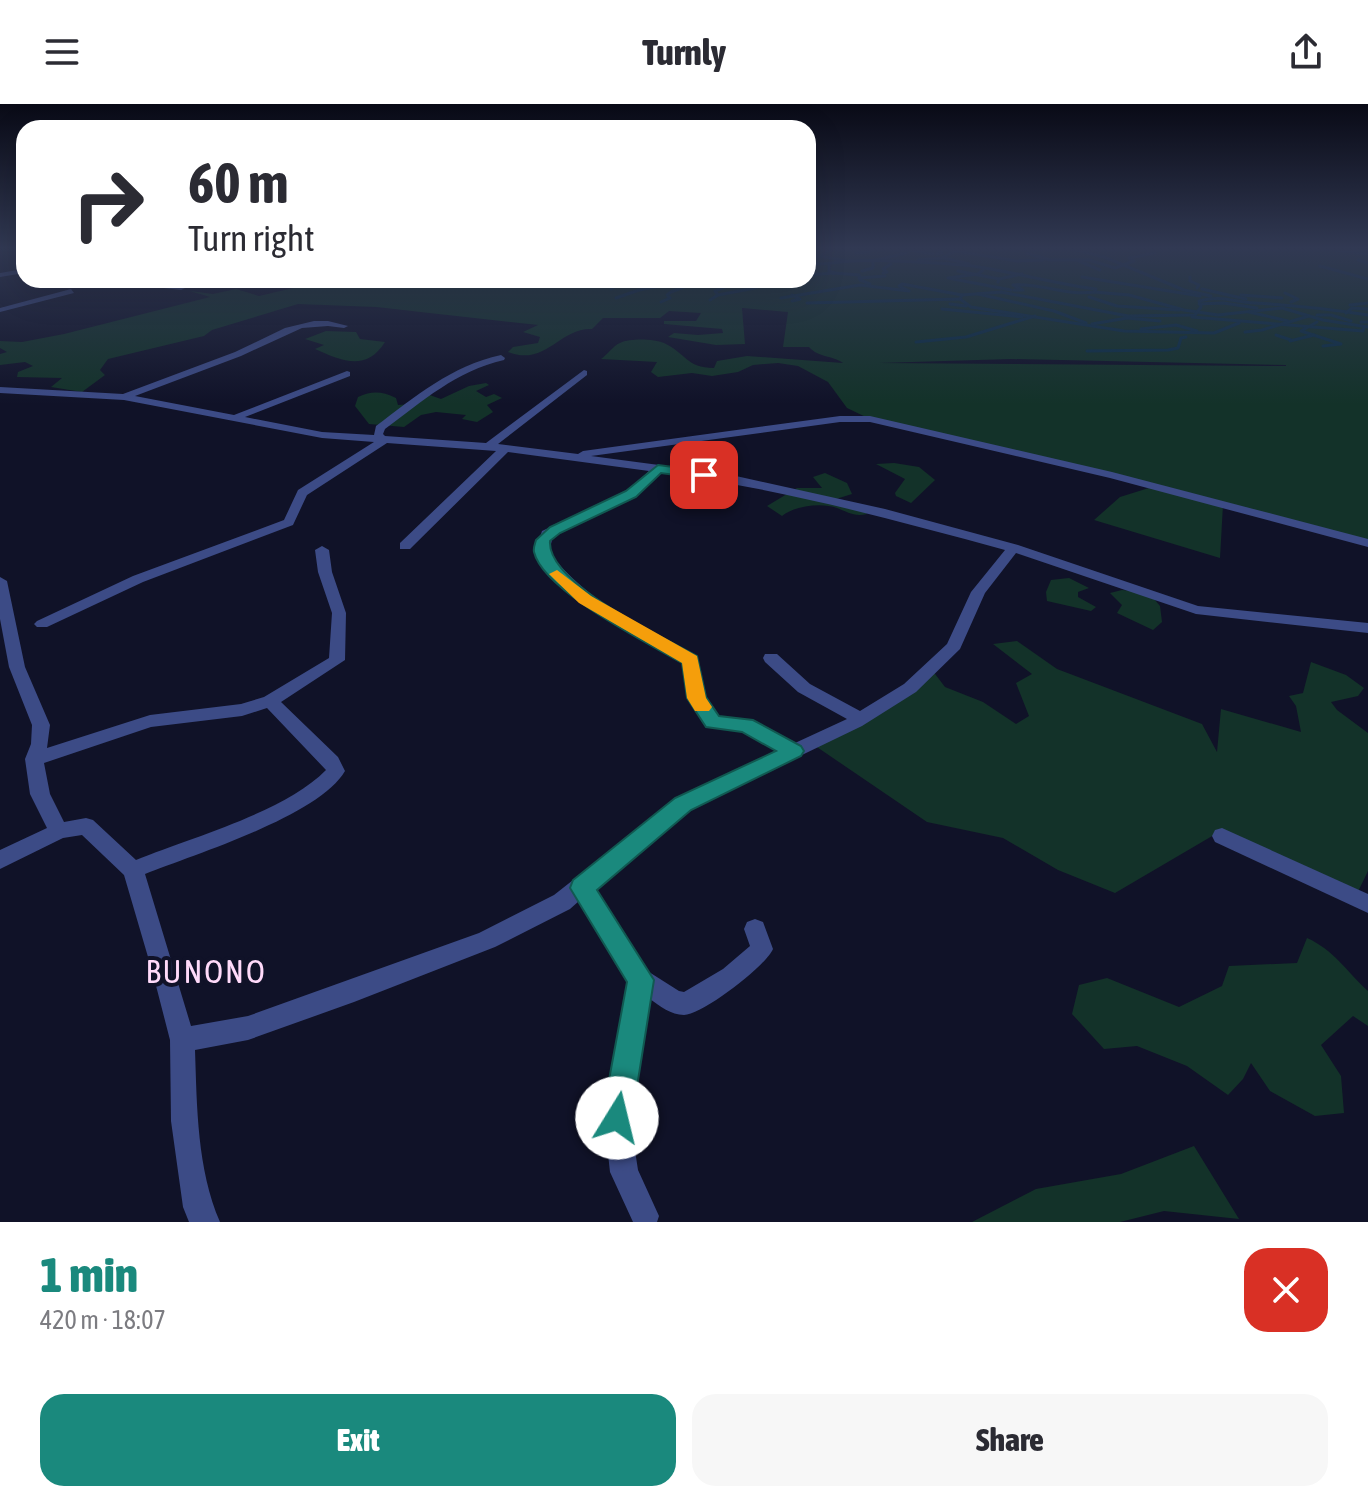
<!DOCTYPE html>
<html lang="en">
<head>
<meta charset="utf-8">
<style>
  :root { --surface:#fff; --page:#f7f7f7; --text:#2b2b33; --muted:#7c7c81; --accent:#1a897d }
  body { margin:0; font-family:"Asap Condensed",sans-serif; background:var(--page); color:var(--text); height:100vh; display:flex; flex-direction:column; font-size:30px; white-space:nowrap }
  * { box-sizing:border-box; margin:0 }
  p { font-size:26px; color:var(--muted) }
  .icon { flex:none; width:44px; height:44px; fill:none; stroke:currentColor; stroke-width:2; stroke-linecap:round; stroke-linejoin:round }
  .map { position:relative; height:1118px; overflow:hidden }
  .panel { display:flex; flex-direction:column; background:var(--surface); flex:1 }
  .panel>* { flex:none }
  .guide { position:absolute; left:16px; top:16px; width:800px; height:168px; border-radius:24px; box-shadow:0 8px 32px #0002; background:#fff; color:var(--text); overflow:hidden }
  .pin { position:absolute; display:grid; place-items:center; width:68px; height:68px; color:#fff; margin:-34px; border-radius:16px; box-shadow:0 4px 12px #0006 }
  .me { position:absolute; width:88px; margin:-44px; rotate:9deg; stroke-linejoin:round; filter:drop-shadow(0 0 6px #0008) }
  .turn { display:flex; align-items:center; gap:28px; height:168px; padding:0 40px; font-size:36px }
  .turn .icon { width:104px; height:104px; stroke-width:2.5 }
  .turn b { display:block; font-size:56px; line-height:68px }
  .round { display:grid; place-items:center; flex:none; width:84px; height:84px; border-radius:24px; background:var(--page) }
  .head { display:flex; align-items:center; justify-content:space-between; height:136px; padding:0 40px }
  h1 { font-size:48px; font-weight:800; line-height:60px; color:var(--accent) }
  .primary-button { display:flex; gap:16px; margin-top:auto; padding:16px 40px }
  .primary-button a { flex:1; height:92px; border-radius:24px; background:var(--accent); color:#fff; font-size:32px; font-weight:800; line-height:92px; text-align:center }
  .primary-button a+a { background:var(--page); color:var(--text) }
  header { display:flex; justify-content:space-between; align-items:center; height:104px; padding:0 40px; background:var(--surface); font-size:36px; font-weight:800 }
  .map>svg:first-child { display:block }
</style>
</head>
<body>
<header><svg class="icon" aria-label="menu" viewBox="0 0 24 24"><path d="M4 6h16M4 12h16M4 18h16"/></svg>Turnly<svg class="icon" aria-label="share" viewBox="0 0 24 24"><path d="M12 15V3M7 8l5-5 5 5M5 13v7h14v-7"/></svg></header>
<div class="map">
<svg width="1368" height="1118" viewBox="0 0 1368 1118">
  <rect width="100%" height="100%" fill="#101228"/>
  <g fill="#133229" fill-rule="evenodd">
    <path d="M808 143H1368V439L1223 401 1220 454 1094 416 1120 393 1152 383 870 315 847 304 828 278 798 262 778 259 753 261 738 268 712 272 692 269 658 273 651 268 657 258 601 255C607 251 614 241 620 239 631 234 654 235 664 239 686 249 686 264 714 264L717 257 747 252 843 259C832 251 819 254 809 243H783L788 208 742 204 745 240 716 241 668 233 674 229 698 231 723 229 722 225 664 220V217H696L701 209 669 207 660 214H603L592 225C560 223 546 263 508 248L513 243 538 239 540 233 523 228 538 221 376 203 298 200 212 226 204 232 108 255 100 266 105 271 82 288 51 283 62 274 17 273 18 268 33 262 25 258 0 261V250L7 248 0 244V237L22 238 64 230 210 193 190 187 213 190 236 185 259 192 319 178 318 176H808ZM1011 255 1286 261V262L879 259Z"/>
    <path d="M326 227 356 228 360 235 385 238C366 268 342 257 315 245L324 241 305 235Z"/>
    <path d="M486 279 489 281 476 287 486 293 494 290 502 294 487 301 493 308 477 318 462 315 466 311 436 308 421 311 404 323 369 320 355 302 358 293C372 287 381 287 396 294L398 301 412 300 424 289 441 295 469 282Z"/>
    <polygon points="894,359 919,363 935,376 911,399 896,392 895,389 905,375 876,360"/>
    <path d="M825 369 847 379 852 390 836 395 860 400 867 410C854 413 848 408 837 404 821 398 794 402 782 412L767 402 797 384H822L813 373Z"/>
    <polygon points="1069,474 1089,484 1078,488 1078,493 1096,503 1091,507 1047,497 1046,488 1051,476"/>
    <polygon points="1122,486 1149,489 1160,502 1162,518 1153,526 1117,509 1122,501 1110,489"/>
    <polygon points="1017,537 1057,565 1202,620 1217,648 1221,605 1301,628 1296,602 1289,592 1303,589 1311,558 1346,571 1364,584 1358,592 1331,598 1337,606 1368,629 1368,767 1352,800 1219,728 1115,789 1058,766 1003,734 927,718 811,639 932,566 945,583 983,598 1016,620 1029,612 1016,579 1032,570 993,540"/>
    <path d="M1307 834C1334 846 1346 867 1368 887V922L1353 912 1321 941 1341 972 1344 1009 1315 1012 1270 987 1251 959 1243 975 1228 991 1187 962 1137 942 1104 945 1072 910 1079 881 1107 874 1179 903 1222 882 1229 862 1297 859Z"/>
    <polygon points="1194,1042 1239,1115 1164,1107 1120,1118 972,1118 1036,1085 1121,1070"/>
  </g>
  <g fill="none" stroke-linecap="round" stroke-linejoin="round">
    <g stroke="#0b2f46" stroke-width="3">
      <polyline points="835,143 820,152 846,157"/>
      <polyline points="894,143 933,150"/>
      <polyline points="934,143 942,149 937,150"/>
      <polyline points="992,143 1016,146"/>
      <polyline points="1310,143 1368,150"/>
      <polyline points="1348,143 1368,146"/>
      <polyline points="867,145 879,143"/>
      <polyline points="1015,146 1073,145 1104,153 1184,186 1211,192"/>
      <polyline points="956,147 1017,157 1043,156"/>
      <polyline points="856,149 869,148 868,145"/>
      <polyline points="1027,149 1050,156 1089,156 1115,164 1134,157 1129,154 1154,149"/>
      <polyline points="808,153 820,152"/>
      <polyline points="943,153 956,147 948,143"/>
      <polyline points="918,156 944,154 969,160"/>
      <polyline points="1358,156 1368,159"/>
      <polyline points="1079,157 1100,166"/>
      <path d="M808 160C823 161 836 158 851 157 883 155 918 158 950 160 1000 163 1047 179 1096 185L1094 188 1129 191 1184 206 1218 211 1282 204 1323 216 1368 223"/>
      <polyline points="1320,162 1368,175"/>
      <polyline points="983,166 978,170 948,174 1011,186"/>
      <polyline points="862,167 873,164 873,157 906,149"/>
      <polyline points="958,167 999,175"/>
      <polyline points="834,169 859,171 860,176 870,180"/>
      <polyline points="883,169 887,168 883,165 891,160"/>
      <polyline points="808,171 834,169 829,167 829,161"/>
      <polyline points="1082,173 1200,192"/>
      <polyline points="1190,173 1190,177 1199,181 1197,184"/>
      <polyline points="859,174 885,172"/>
      <polyline points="703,176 758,176"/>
      <polyline points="998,178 999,175 1022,170"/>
      <polyline points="542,179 546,176"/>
      <polyline points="589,179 591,176"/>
      <polyline points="611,185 616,182 657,181"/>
      <polyline points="1202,185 1246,195"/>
      <path d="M1014 186H1023L1013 181C1041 179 1066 192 1094 188"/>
      <path d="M1001 188 1128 212 1195 211 1201 203 1199 197C1223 191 1232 198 1255 199 1293 201 1330 205 1368 211"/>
      <polyline points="1285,189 1298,195 1291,198"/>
      <polyline points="978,190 1054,207 1086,219"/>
      <polyline points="718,191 755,184 773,176"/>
      <polyline points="792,191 800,195 792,197"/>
      <polyline points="962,191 960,195 971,203 1124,227 1214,229 1239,219"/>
      <polyline points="1241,191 1282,194"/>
      <polyline points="1089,193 1117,202 1179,206"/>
      <polyline points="616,194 639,186 693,176"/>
      <polyline points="781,194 860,181 909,187 899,182 902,180 962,191 1002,188"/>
      <polyline points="710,196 718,191 715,187 732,180"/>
      <polyline points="661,198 670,194 667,191 671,188 702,176"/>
      <polyline points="807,199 960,195"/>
      <polyline points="950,200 966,202"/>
      <polyline points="1199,200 1223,199 1257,204"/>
      <polyline points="1350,201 1368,199"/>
      <polyline points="942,205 1022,213"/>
      <polyline points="1249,208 1288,217"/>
      <polyline points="1346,209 1352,204 1368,205"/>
      <polyline points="1317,211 1331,211 1351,217"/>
      <polyline points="1192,213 1363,227 1364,223"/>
      <polyline points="1317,218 1301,227 1341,240 1323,242"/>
      <polyline points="1361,218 1368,218"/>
      <polyline points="1092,220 1127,214 1160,217"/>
      <polyline points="1141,225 1176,221 1197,227"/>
      <polyline points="1245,228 1262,226 1309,212"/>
      <polyline points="1276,231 1291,236"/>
      <polyline points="1290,237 1314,231"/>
      <polyline points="916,238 966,233 1035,212"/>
      <polyline points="1087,247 1168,246 1178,244 1181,234 1186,233"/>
    </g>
    <g fill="#3c4b86" fill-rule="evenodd">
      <polygon points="24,165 24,169 0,173 0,169"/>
      <polygon points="96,176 122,176 185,184 181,186"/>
      <polygon points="71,185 74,189 0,208 0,204"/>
      <path d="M314 217H328L348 222 344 224 328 222 302 224 241 252 135 292 234 311 347 267 350 268V272L245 313 322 328 374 331 376 322C416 292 451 262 501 251L505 254 504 256C456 267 423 297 385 325L383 330 385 332 486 339 584 266 587 267V271L498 340 578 350 583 347 840 312H870L1112 368 1368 435V443L1110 374 870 318H840L591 352 727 370 885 405 1018 441 1198 502 1368 519V529L1196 510 1016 449 985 489 960 545 916 588 862 622 690 705 594 784 649 868 679 887 684 888 723 865 750 842 744 825 747 818 755 815 763 818 773 845C765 863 702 911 684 911 671 911 660 902 650 895L630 1014 638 1066 659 1112 657 1118H633L610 1068 604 1014 629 878 579 797 570 805 495 843 354 898 248 936 195 946C197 1003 197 1065 220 1118H189L183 1103 171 1017 170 936 153 870 124 771 82 731 63 734 0 765V746L47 724 30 690 25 655 31 640 32 621 9 563 0 515V473L7 477 25 563 50 621 47 644 150 611 241 600 264 593 329 554 332 509 318 468 315 446 322 442 329 446 332 468 346 509 345 556 281 598 338 653 345 667C319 712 195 750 145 770L191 922 248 912 479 829 554 791 676 695 779 647 741 627 709 623 689 594 682 559C627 527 573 501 535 448L542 427 627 387 649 367 508 348 410 445H400V439L496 347 387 339 307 391 293 421 143 478 47 523H37L34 520 37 517 133 472 284 416 298 386 374 338 322 334 124 296 0 289V283L123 290 235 248 285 224ZM661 369C778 384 891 415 1005 446L971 488 947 540 904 580 860 607 810 580 777 550H765L763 554 765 558 798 588 847 615 795 639 750 617 720 613 705 593 696 552C642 523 587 498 549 448L553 432 635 393ZM267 604 326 666C285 708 192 733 136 756L93 716 86 714 64 718 50 690 44 659 151 623 242 612Z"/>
      <polygon points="1222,724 1368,790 1368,809 1215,738 1212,732 1215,726"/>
    </g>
  </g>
  <linearGradient id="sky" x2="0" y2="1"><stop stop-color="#090a16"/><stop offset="0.48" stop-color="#313953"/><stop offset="1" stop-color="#313953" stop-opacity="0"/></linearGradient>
  <rect width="1368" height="300" fill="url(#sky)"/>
  <path fill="#1a897d" stroke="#115951" stroke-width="2" d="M658 361 704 367 711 371 704 375 661 369 636 393 560 429 550 437C547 480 663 533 697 552L706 593 719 612 753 616 801 642 804 647 801 652 691 706 597 786 654 876 632 1014 628 1024 617 1029 606 1024 602 1014 627 878 570 784 573 776 675 694 776 647 742 628 706 623 687 594 682 559C648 539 543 487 534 448 533 444 535 440 536 436L550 423 626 387Z"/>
  <polygon fill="#f59e0b" points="557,466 591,492 697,552 706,594 712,603 709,607 695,607 687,594 682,559 579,499 549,470"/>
  <g text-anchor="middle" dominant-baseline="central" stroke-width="8" stroke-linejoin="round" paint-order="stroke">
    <g font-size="32" letter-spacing="2" fill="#ffdafa" stroke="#101228">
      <text x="206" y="867">BUNONO</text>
    </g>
  </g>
</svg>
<div class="pin" style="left:704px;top:371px;background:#d93025"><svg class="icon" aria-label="arrive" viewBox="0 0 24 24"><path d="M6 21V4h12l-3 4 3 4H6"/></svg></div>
<svg class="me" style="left:617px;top:1014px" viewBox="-20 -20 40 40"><circle r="19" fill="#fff"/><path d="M0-13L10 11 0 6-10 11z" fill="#1a897d"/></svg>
<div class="guide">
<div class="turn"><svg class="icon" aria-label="right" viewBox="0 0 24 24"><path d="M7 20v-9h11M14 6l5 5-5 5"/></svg><div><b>60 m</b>Turn right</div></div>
</div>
</div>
<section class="panel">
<div class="head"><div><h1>1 min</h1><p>420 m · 18:07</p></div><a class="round" style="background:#d93025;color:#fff"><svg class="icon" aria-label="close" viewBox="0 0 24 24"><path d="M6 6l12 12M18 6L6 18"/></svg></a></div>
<div class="primary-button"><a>Exit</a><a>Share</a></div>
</section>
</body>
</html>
